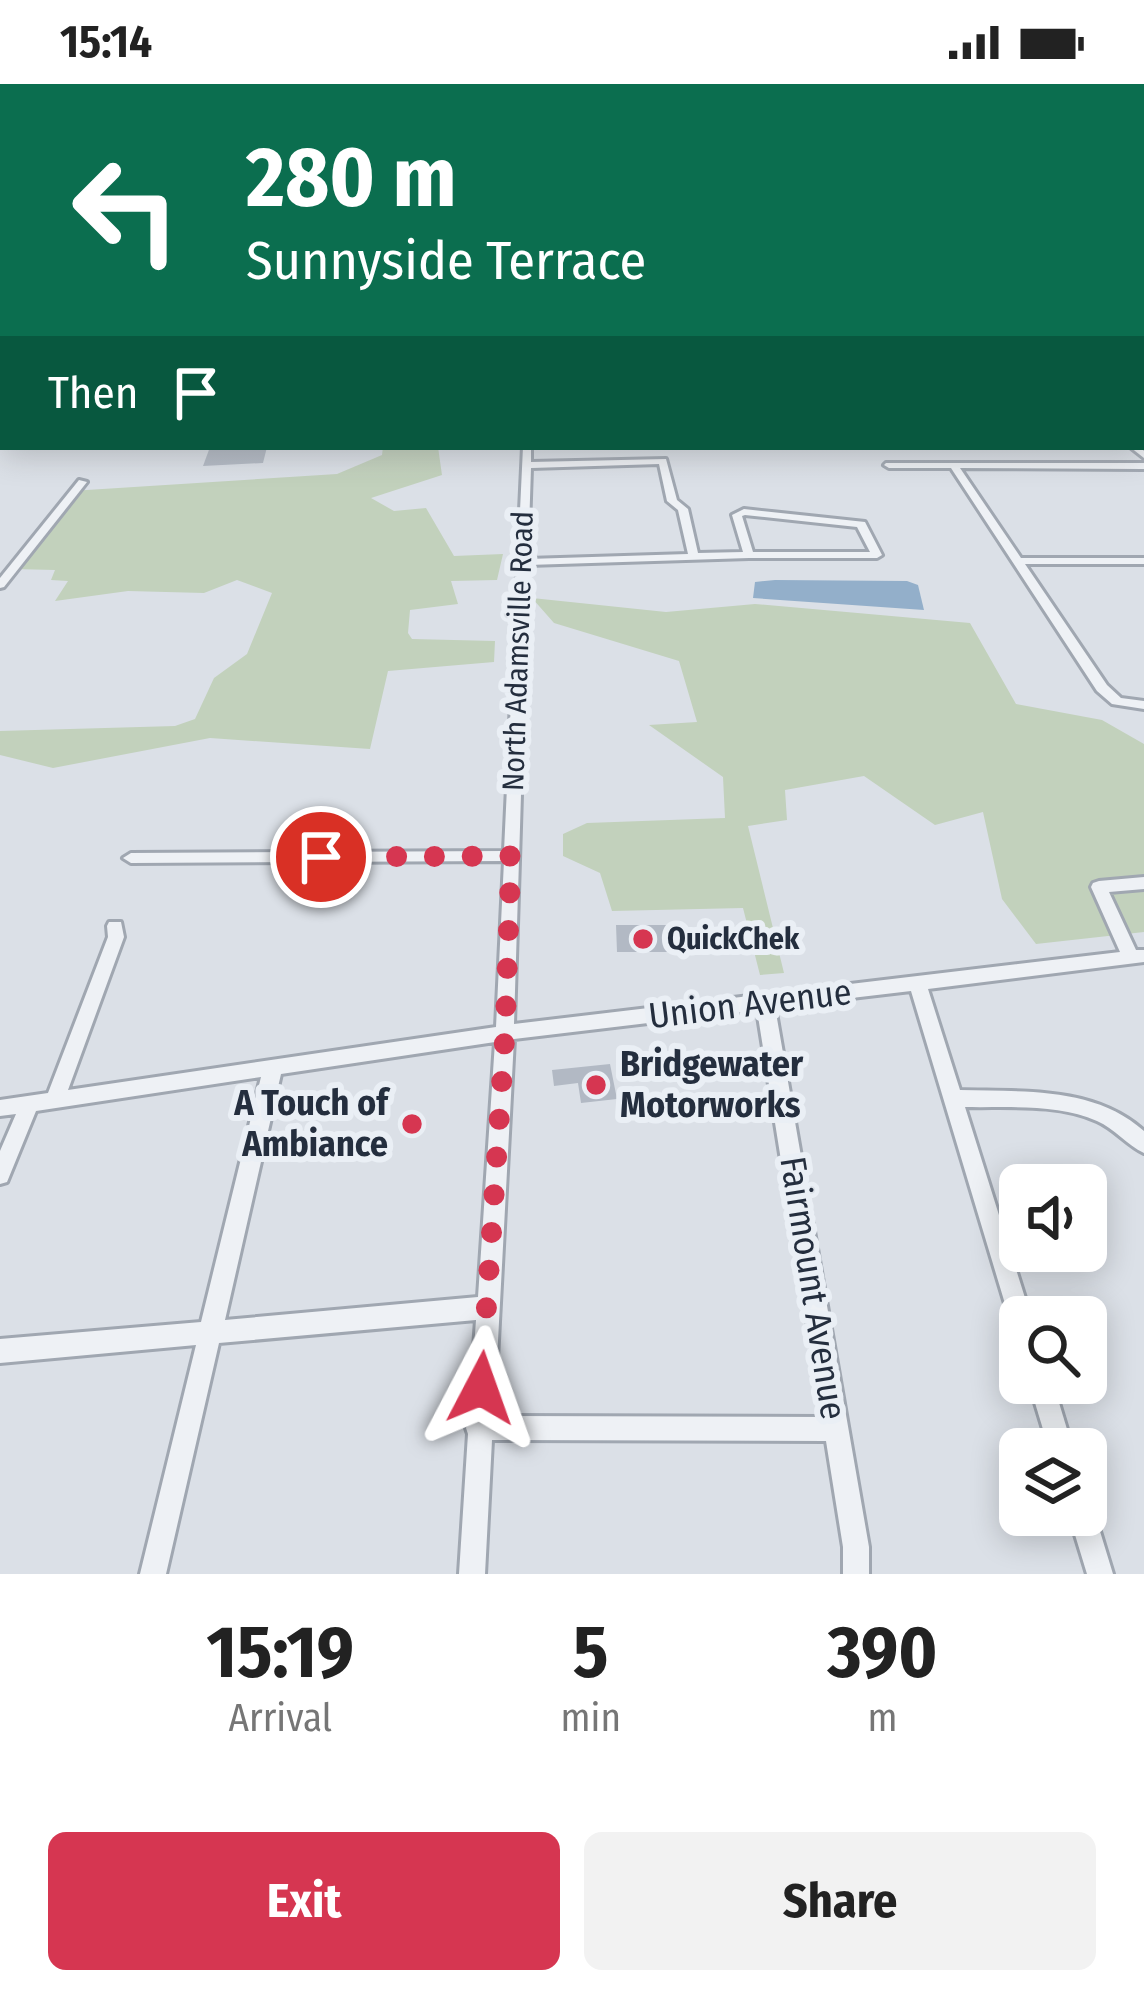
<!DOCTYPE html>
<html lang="en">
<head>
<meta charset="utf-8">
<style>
  :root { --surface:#fff; --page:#f2f2f2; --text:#222; --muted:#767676; --accent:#d63651 }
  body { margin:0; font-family:"Fira Sans Condensed",sans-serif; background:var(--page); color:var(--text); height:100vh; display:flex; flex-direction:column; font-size:45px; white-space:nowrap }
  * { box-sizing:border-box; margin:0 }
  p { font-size:39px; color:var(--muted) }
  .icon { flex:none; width:66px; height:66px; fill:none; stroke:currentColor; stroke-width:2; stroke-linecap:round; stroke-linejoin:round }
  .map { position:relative; height:1490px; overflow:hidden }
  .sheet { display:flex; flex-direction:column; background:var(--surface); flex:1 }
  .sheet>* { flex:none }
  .guide { position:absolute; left:0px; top:0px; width:1146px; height:366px; box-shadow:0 6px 30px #0003; background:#0b6e4f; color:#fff; overflow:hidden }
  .buttons { position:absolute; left:999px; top:1080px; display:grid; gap:24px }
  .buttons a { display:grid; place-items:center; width:108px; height:108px; border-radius:18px; background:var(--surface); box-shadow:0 6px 30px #0003; font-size:60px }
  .pin { position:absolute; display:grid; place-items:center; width:102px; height:102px; color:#fff; margin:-51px; border:6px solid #fff; border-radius:50%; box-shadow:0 3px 12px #0007 }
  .me { position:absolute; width:132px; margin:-66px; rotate:4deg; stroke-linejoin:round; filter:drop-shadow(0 0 9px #0008) }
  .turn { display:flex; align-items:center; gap:42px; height:252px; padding:0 48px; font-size:54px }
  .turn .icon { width:156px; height:156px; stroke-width:2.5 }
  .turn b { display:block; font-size:84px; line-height:102px }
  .then { display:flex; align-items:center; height:114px; padding:0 48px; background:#0003; gap:24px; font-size:45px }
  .eta { display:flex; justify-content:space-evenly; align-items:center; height:204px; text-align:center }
  .eta b { font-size:72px; font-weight:700; line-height:84px }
  .primary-button { display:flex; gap:24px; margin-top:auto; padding:24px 48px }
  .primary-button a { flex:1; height:138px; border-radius:18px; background:var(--accent); color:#fff; font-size:48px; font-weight:700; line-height:138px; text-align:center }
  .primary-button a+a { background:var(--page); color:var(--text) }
  .status { display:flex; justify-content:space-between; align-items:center; height:84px; padding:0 60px; background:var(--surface); direction:ltr }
  .status svg { height:33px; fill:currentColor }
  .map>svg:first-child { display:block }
</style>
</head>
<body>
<div class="status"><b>15:14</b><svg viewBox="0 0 49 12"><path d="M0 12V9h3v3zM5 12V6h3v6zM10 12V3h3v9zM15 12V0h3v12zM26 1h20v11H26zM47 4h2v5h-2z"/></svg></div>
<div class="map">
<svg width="1144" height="1490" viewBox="0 0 1144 1490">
  <rect width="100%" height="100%" fill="#dbe0e7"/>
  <g fill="#c2d1bc">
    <polygon points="383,363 438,363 442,391 371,414 394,427 426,424 454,472 503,470 497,496 451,497 458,520 410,526 408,549 412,555 495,557 494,578 388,587 370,665 210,654 53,684 0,671 0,647 175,642 195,635 214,594 247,570 272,509 237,496 204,509 128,507 55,517 68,497 51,496 55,486 13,485 71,407 337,390 382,371"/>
    <polygon points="532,514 666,528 755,520 970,539 1016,620 1102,636 1144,660 1144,848 1036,860 1002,815 983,728 935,741 864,692 785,706 787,736 748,742 784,889 760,891 743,824 612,827 600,789 563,772 563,750 587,739 725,734 723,693 649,641 697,638 679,577 554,539"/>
  </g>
  <polygon fill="#93afca" points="775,496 907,497 918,501 924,526 753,514 755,498"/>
  <g fill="#b2b9c4">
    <polygon points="210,363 267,363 263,379 203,382"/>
    <polygon points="616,841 669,841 671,868 617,868"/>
    <polygon points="610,980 617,1015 581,1019 578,999 554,1002 552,986"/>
  </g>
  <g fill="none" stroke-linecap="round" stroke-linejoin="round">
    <g stroke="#a0a7b1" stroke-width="6">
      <g id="minor">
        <rect x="1143" y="194" width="1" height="4"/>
        <rect x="0" y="226" width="3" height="4"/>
        <rect x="1143" y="308" width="1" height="4"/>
        <path d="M523 363H531V378L666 375 677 416 688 425 698 469 743 468 732 431 744 425 865 438 882 471 877 474H749L528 481 514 940 1120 868 1091 803 1093 799 1099 797 1144 793V805L1109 808 1136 866H1144V878L928 905 960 1006C1023 1008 1094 1002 1144 1047V1069C1127 1061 1115 1045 1097 1037 1057 1019 1008 1024 965 1023L1031 1233H1020V1244L1012 1241 1009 1233 911 907 775 923 869 1463V1490H843V1463L826 1357 492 1356 485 1490H459L468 1350 466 1344 469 1336 476 1236 219 1259 166 1490H140L196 1261 0 1279V1255L201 1238 261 993 36 1027 7 1098 0 1100V1067L16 1030 0 1032V1016L48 1009 108 853 107 842 109 838H121L124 853 68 1006 496 943 504 777 131 779 123 774 131 769 504 767ZM659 380 667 417 678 426 688 470 528 475 531 384ZM745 431 857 443 870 468H753L742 432ZM757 926 822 1333 494 1332 514 955ZM495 958 478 1213 225 1236 281 990Z"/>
        <polygon points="1130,363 1140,363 1144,367 1144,374"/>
        <polygon points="886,379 1144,379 1144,385 960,384 1021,474 1144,474 1144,480 1025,480 1107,601 1121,614 1144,617 1144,625 1112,620 1097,607 951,384 889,384 884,381"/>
        <polygon points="79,396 87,398 4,503 0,504 0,494"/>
        <polygon points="1029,1299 1053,1299 1073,1365 1049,1365"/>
        <polygon points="1086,1420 1091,1422 1095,1431 1113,1490 1087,1490 1069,1431 1086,1431"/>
      </g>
    </g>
    <g stroke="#828d9e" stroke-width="6">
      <g id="highway">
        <rect x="1143" y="202" width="1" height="6"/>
        <rect x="1143" y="222" width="1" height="6"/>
        <rect x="1143" y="257" width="1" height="6"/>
        <rect x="0" y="260" width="3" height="6"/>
        <rect x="1143" y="279" width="1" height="6"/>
        <rect x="0" y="303" width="3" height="6"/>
        <rect x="0" y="325" width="3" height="8"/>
      </g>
    </g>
    <use href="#minor" fill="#eef1f5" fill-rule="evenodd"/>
    <use href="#highway" fill="#fff" fill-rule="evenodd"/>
  </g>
  <linearGradient id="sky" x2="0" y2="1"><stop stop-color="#86b2dc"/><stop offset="0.47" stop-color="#eff1f4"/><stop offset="1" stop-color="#eff1f4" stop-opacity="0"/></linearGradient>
  <rect width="1144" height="396" fill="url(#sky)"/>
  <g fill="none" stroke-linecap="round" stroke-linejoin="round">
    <polyline stroke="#d63651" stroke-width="21" stroke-dasharray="0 37.8" points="321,773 511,772 505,949 481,1304"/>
  </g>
  <g fill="#d63651" stroke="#eaeff5" stroke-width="4.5">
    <circle cx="643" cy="855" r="12"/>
    <circle cx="596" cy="1001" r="12"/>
    <circle cx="412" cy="1040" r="12"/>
  </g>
  <g text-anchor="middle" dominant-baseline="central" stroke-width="12" stroke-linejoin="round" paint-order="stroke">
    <g font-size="30" fill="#242e3e" stroke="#eaeff5">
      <text transform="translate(518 567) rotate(-88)">North Adamsville Road</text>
    </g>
    <g font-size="30" font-weight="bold" fill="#242e3e" stroke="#eaeff5" text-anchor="start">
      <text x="667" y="855">QuickChek</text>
    </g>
    <g font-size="36" fill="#242e3e" stroke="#eaeff5">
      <text transform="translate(750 920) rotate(-7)">Union Avenue</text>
      <text transform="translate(813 1204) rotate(81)">Fairmount Avenue</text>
    </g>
    <g font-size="36" font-weight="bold" fill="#242e3e" stroke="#eaeff5" text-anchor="start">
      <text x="620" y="980">Bridgewater<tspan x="620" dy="41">Motorworks</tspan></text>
      <text x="388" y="1019" text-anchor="end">A Touch of<tspan x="388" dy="41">Ambiance</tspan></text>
    </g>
  </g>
</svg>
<div class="buttons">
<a><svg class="icon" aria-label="sound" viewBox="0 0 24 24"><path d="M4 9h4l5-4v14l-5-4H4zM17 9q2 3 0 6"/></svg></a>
<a><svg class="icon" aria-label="search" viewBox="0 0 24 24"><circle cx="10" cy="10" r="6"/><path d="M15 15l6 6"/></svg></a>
<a><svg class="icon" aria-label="layers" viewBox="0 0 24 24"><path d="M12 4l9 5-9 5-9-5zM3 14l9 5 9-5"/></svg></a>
</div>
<div class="pin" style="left:321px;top:773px;background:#d93025"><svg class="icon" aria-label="arrive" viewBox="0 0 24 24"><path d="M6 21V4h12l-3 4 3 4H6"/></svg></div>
<svg class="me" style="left:481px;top:1304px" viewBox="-20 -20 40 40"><path d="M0-17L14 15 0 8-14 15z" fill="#d63651" stroke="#fff" stroke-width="4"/></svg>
<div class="guide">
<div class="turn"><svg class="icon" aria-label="left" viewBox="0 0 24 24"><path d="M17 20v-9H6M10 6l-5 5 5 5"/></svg><div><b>280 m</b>Sunnyside Terrace</div></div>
<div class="then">Then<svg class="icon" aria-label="arrive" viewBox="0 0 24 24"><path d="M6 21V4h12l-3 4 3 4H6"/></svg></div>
</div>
</div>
<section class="sheet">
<div class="eta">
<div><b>15:19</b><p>Arrival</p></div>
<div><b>5</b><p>min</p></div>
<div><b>390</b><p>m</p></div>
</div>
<div class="primary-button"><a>Exit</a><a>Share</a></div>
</section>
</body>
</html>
